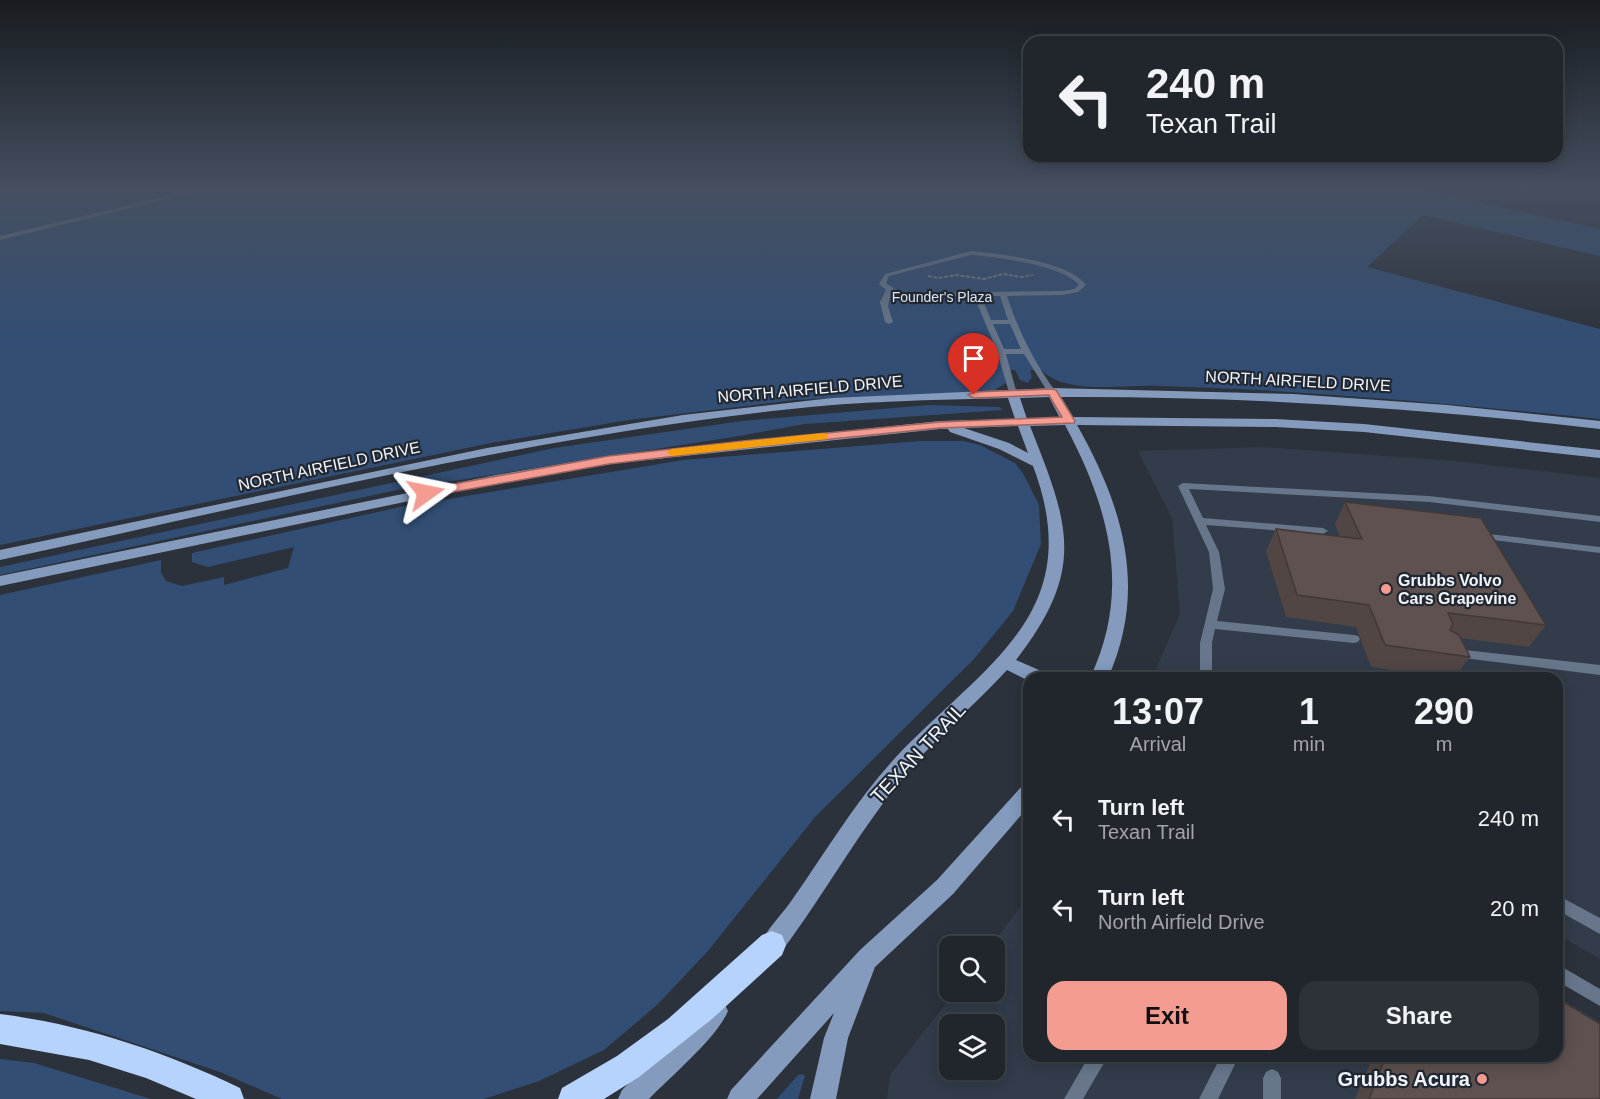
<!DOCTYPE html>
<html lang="en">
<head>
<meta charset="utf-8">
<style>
  :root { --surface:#21262c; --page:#2d3238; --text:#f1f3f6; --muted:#a2a5a9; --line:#3e4348; --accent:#f59c92 }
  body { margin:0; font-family:Arial,sans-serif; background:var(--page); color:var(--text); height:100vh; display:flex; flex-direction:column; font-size:22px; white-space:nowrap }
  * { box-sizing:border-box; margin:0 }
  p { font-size:20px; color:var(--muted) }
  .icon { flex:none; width:33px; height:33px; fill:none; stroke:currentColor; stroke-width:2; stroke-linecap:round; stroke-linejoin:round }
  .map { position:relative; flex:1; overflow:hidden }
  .details { position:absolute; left:1023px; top:672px; width:540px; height:390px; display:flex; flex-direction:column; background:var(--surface); border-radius:18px; box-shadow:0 3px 15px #0003,0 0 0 2px var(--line) }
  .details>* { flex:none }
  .hud { position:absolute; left:1023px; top:36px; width:540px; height:126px; border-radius:18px; box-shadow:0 3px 15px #0003,0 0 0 2px var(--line); background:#21262c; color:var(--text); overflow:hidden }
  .buttons { position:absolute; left:939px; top:936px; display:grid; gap:12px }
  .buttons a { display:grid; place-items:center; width:66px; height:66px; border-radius:12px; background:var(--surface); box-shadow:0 3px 15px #0003,0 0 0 2px var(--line); font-size:30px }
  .pin { position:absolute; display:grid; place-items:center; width:51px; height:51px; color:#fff; margin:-62px -26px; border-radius:50% 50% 50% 0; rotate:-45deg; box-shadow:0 0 6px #0007 }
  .pin .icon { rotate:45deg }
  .me { position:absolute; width:66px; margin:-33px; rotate:78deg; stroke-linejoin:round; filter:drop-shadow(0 0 4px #0008) }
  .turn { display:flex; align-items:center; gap:21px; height:126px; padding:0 24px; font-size:27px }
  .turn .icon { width:78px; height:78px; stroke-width:2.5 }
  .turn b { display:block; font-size:42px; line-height:51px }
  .eta { display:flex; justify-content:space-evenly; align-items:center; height:102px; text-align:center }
  .eta b { font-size:36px; font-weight:700; line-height:42px }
  .action { display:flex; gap:12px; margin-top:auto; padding:12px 24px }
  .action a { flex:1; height:69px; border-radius:18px; background:var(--accent); color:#111; font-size:24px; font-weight:700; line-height:69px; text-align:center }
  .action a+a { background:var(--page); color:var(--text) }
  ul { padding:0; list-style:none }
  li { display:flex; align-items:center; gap:18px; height:90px; padding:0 24px }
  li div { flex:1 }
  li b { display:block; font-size:22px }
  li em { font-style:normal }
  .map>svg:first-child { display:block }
</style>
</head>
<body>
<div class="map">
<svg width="1600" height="1099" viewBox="0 0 1600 1099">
  <rect width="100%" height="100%" fill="#2c323b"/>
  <g fill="#323c4a" fill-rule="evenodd">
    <polygon points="1264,447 1456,461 1600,478 1600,959 1557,934 1557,678 1152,678 1180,614 1172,518 1138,451"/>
    <path d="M1029 897V1056H1557V996L1600 1022V1099H887L890 1075 955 992H994V946H990ZM950 1024H994V1070H950Z"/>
  </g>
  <g fill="#324e74">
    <path d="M0 189H1418L1600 229V256L1423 215 1367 267 1600 329V419C1453 404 1307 390 1159 386 1123 384 1068 396 1041 370H1030L1032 377 1028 383 1020 380 1015 370H1003L1006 383 993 391 794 400 629 420 491 443 0 545Z"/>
    <polygon points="929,405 999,407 1003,410 805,424 739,436 402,489 0,575 0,567 554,448 742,421"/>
    <polygon points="920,441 963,441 980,445 1015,463 1024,475 1039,505 1041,544 1013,611 974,659 815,817 708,951 657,1005 604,1050 539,1081 484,1099 282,1099 220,1072 44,1013 0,1011 0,595 161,560 161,573 166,581 182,586 224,577 224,585 288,568 294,547 208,567 192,562 192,553 400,507 683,460"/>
    <polygon points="0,1059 34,1063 151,1099 0,1099"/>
    <polygon points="802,1074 805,1076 798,1099 777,1099 798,1075"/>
  </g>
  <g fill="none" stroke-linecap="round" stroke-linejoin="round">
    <polyline stroke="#777c84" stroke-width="2" stroke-dasharray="4 1.5" stroke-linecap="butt" points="928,276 938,278 956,275 984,279 1003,274 1021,277 1033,275"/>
    <g fill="#67768b" fill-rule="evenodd">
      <polygon points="197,189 207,189 0,240 0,236"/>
      <path d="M971 251C1001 254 1068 261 1086 285L1078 292 1063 295 1007 296C1019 332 1034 362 1056 392L1055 394H1049L1024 354H1006L1017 394 1016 396H1010L997 351 974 296 910 297 891 293 888 306 893 322 889 324 885 322 880 302 886 290 879 284 885 274ZM971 255C997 257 1063 265 1079 285L1074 289 1063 291 910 293 898 291 886 283 889 276ZM981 296H1000L1008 320H991ZM993 324H1010L1021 349H1004Z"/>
      <polygon points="1183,483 1429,496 1600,516 1600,522 1429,502 1189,489 1203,518 1323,528 1328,531 1323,534 1206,525 1219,552 1225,589 1217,621 1354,635 1358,636 1360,639 1358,642 1354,643 1215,629 1212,643 1212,678 1200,678 1200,643 1213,589 1209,552 1178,486"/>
      <polygon points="1480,533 1600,547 1600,553 1476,538 1475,536"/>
      <polygon points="1455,649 1600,665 1600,675 1455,657 1451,656 1449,653 1451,650"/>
      <polygon points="1557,895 1600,918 1600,934 1557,910"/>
      <polygon points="1557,964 1600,989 1600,1006 1557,981"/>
      <polygon points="1089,1056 1108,1056 1083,1099 1064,1099"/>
      <polygon points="1221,1056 1239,1056 1218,1099 1199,1099"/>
      <polygon points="1272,1069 1278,1072 1281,1078 1281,1099 1263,1099 1263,1078 1266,1072"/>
    </g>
    <g fill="#849bbd" fill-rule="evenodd">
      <path d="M1052 388 1293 394 1447 405 1600 421V429C1421 408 1241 396 1061 397L1073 417 1275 419 1364 424 1600 450V458L1364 432 1275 427 1077 425C1123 506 1148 589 1108 678H1090C1132 590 1109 507 1065 425L1030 426C1069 524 1087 569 1016 660L1046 673 1049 678H1029V681L1007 670C974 706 936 737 905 775 862 827 829 886 790 940L777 957 769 960 761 957 758 949C765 930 783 914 794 897 827 850 857 799 896 757 984 664 1089 614 1033 466L999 449 950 432 948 429H940L609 464 496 483 0 586V576L496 475 609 456 940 421 1015 419 1008 398C933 400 857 401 782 410 518 439 259 504 0 560V550L487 448 683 415 832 398ZM1049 397 1060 418 1027 419 1020 398ZM1018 426 1028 453 1009 443 964 428Z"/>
      <polygon points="1029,783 1029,806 953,894 875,967 848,1038 836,1099 810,1099 824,1038 834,1013 757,1099 727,1099 731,1090 860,950 937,880 1022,786"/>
      <path d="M716 999 724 1003 728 1011C716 1039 671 1076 649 1099H618L622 1090 708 1003Z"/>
    </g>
    <g fill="#b5d3fd" fill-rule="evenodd">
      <polygon points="772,931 782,935 786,945 782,955 712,1019 639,1077 604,1099 558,1099 562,1088 617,1056 668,1019 762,935"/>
      <path d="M0 1014C85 1025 163 1051 240 1088L244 1099H196L146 1078 89 1060 0 1044Z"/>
    </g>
  </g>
  <g fill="#514644">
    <polygon points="1345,502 1546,625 1529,647 1460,638 1470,657 1454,678 1446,678 1371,667 1356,627 1286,617 1266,551 1276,529 1340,537 1335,524"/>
    <polygon points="1373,1056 1557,1056 1600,1099 1355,1099"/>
  </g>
  <g fill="#5e514f" stroke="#423937" stroke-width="1.5">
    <polygon points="1345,502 1481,518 1546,625 1448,613 1453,624 1450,630 1459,635 1470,657 1385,645 1369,605 1297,595 1276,529 1362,539"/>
    <polygon points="1557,998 1600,1024 1600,1099 1369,1099 1386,1056 1557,1056"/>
  </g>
  <linearGradient id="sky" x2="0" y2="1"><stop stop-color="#181c20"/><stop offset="0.55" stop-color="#454f60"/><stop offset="1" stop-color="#454f60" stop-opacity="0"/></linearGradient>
  <rect width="1600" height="343" fill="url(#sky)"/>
  <polygon fill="#f59c92" stroke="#9f655f" stroke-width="1.5" points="1052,389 1056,390 1075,421 1074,423 940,428 743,448 609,464 426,497 420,493 426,489 609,456 743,441 940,422 1062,417 1049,395 974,398 968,395 974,392"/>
  <polygon fill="#f59e0b" points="823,433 828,434 828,439 672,456 666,452 672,449"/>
  <g fill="#f59c92" stroke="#222831" stroke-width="2">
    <circle cx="1386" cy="589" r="6"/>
    <circle cx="1482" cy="1079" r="6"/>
  </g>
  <g text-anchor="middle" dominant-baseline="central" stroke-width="4.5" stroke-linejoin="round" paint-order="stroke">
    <g font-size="14" fill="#d9e3f1" stroke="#222831">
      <text x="942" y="297">Founder's Plaza</text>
    </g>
    <g font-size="16" fill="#f1f5fb" stroke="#222831">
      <text transform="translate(1298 381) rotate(3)">NORTH AIRFIELD DRIVE</text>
      <text transform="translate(810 389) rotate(-5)">NORTH AIRFIELD DRIVE</text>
      <text transform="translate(329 466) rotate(-12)">NORTH AIRFIELD DRIVE</text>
    </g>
    <g font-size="16" font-weight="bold" fill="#f1f5fb" stroke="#222831" text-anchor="start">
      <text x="1398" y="580">Grubbs Volvo<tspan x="1398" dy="18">Cars Grapevine</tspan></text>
    </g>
    <g font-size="20" fill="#f1f5fb" stroke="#222831">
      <text transform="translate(918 753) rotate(-47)">TEXAN TRAIL</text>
    </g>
    <g font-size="20" font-weight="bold" fill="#f1f5fb" stroke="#222831" text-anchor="end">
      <text x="1470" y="1079">Grubbs Acura</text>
    </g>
  </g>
</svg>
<div class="buttons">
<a><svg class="icon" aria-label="search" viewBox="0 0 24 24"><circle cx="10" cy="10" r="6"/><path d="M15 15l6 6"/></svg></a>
<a><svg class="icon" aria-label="layers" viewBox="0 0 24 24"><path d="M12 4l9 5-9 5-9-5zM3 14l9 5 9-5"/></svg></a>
</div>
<div class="pin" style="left:974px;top:395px;background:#d93025"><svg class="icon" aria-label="arrive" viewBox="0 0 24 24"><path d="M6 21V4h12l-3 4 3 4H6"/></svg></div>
<svg class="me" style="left:426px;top:493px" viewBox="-20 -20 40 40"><path d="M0-17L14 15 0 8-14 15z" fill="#f59c92" stroke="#fff" stroke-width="4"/></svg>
<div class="hud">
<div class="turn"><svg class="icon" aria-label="left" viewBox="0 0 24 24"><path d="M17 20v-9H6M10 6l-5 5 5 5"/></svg><div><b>240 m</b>Texan Trail</div></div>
</div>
<section class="details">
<div class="eta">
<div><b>13:07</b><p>Arrival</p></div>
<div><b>1</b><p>min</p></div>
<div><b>290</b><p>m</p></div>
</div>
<ul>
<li><svg class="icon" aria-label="left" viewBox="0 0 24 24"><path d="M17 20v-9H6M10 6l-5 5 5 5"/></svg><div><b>Turn left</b><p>Texan Trail</p></div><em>240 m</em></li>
<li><svg class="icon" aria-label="left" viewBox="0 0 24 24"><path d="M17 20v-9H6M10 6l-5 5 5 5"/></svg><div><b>Turn left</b><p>North Airfield Drive</p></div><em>20 m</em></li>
</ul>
<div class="action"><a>Exit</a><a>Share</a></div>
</section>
</div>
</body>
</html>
